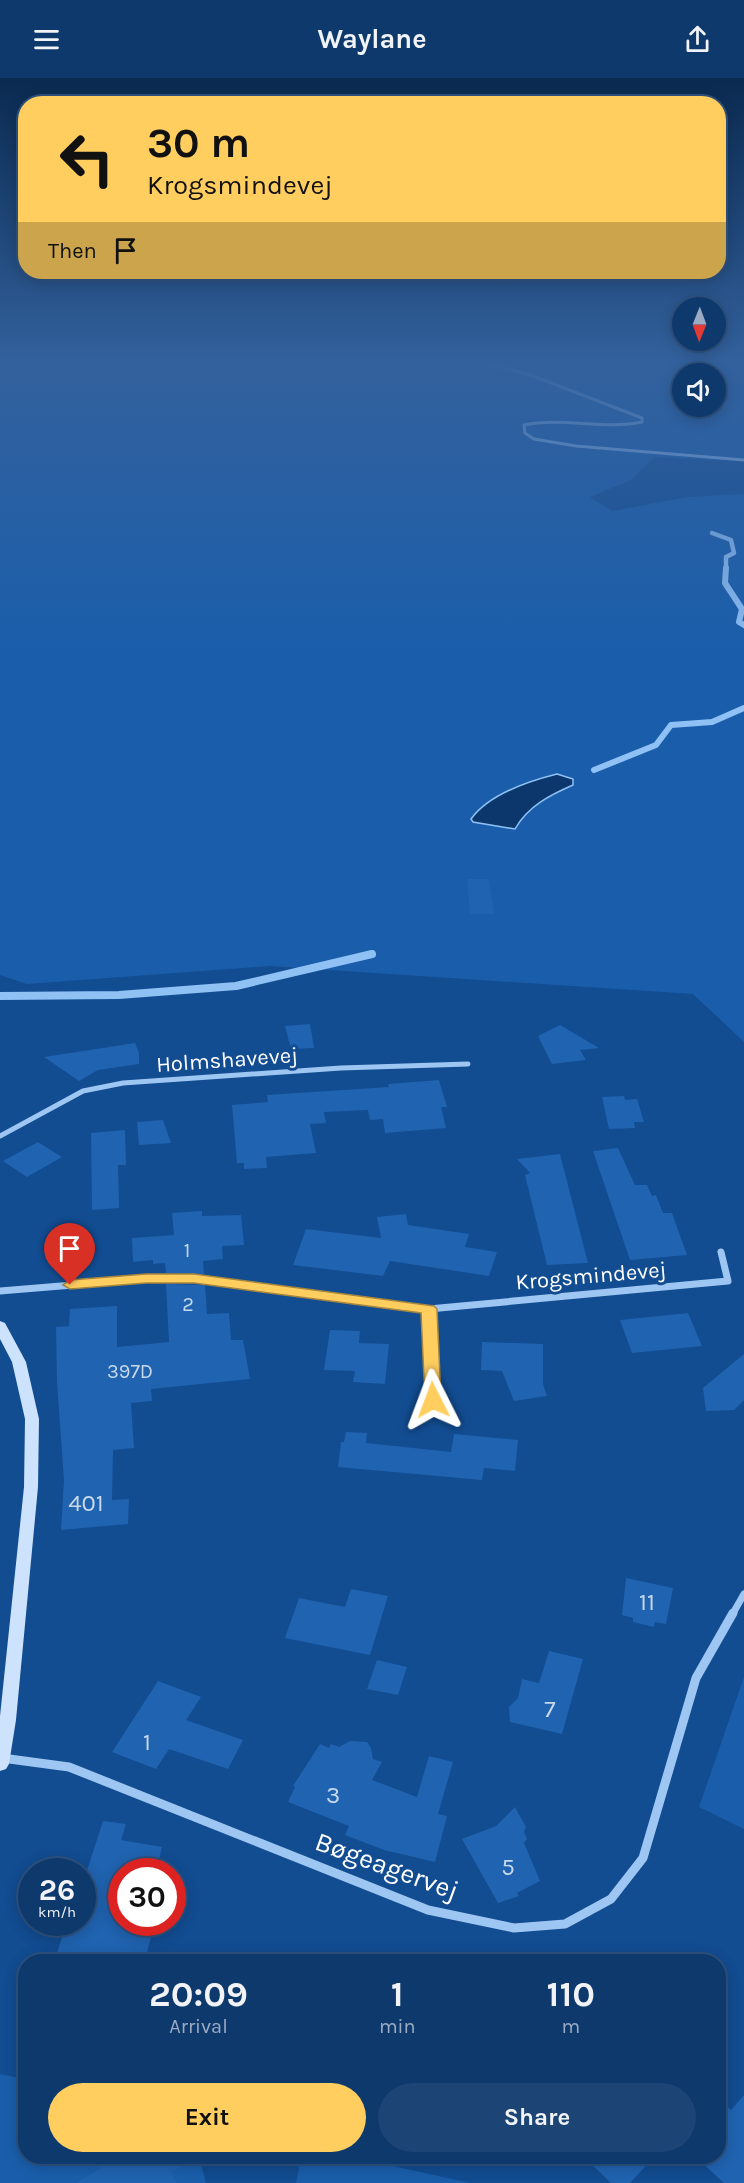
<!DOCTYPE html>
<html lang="en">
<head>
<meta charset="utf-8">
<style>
  :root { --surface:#0e396d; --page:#1c4475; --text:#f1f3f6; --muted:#9bacc2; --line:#2e5380; --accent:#ffce5f }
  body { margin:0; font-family:Karla,sans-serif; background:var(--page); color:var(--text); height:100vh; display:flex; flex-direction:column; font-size:22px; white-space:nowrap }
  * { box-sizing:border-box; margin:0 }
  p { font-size:20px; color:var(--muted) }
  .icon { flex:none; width:33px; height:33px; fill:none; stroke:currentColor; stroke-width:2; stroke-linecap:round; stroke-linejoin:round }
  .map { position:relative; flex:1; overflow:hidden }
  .sheet { position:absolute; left:18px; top:1876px; width:708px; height:210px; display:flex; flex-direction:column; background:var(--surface); border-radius:24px; box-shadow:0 3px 15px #0003,0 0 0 2px var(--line) }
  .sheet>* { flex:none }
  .banner { position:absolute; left:18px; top:18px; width:708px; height:183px; border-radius:24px; box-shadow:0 3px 15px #0003,0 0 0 2px var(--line); background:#ffce5f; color:#111; overflow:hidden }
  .needle { width:39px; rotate:181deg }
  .buttons { position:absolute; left:672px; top:219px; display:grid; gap:12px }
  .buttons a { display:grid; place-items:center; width:54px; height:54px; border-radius:50%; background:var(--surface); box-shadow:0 3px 15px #0003,0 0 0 2px var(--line); font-size:30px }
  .speed { position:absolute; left:18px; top:1780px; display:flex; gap:12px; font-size:30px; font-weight:700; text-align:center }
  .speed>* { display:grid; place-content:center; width:78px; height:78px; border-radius:50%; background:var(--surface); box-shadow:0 3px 15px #0003,0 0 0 2px var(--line); line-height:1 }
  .speed small { font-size:15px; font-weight:400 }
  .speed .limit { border:9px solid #d22; background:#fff; color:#111 }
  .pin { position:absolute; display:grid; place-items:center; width:51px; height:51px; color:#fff; margin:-62px -26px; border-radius:50% 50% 50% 0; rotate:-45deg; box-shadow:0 0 6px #0007 }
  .pin .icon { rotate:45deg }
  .me { position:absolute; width:66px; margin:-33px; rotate:357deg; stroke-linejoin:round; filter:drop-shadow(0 0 4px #0008) }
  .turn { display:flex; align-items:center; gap:21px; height:126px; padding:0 30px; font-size:27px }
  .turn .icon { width:78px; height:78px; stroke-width:2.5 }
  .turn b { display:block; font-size:42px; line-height:51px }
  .then { display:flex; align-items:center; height:57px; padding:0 30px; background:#0003; gap:12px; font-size:22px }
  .eta { display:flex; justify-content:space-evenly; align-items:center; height:102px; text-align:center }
  .eta b { font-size:36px; font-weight:700; line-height:42px }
  .action { display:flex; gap:12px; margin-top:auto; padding:12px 30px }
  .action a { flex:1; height:69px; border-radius:36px; background:var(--accent); color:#111; font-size:24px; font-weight:700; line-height:69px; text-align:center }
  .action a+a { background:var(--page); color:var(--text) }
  header { display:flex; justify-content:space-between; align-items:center; height:78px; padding:0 30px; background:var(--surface); font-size:27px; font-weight:700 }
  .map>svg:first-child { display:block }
</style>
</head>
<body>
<header><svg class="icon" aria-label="menu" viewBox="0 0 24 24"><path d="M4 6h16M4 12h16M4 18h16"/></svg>Waylane<svg class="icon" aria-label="share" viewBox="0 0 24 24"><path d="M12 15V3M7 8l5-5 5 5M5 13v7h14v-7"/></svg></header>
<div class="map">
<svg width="744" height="2105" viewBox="0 0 744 2105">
  <rect width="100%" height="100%" fill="#124c91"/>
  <g fill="#1a5eab" fill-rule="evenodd">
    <path d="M26 286H113L118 289 153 286H744V380L714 382 655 379 631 402 590 419 612 433 688 419 744 416V964L693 916 270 888 27 906 0 897V292ZM682 296H716V328H682ZM557 696 573 701V707C550 717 528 728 515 751L473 744V737Z"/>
    <polygon points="744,1599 744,1751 699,1729"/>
    <polygon points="0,1996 25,2001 26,2079 199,2079 206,2105 0,2105"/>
    <polygon points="301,2079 352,2079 470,2105 296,2105"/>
  </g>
  <path fill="#0b376d" stroke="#90c1f5" stroke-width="1.5" d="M557 696 573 701V707C550 717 528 728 515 751L473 744 471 741C489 716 529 703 557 696Z"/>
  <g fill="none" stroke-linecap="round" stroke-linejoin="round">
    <polyline stroke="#90c1f5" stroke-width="4.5" points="712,455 731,462 734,475 726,479 726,491"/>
    <g stroke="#90c1f5" stroke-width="6">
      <polyline points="726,490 725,505 742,531 739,544 744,547"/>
      <polyline points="594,692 656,667 671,647 712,644 744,630"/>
    </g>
    <polyline stroke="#90c1f5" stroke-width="8" points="0,918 119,917 236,908 372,876"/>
  </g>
  <g fill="#2063b0">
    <polygon points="467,801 489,801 494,836 470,836"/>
    <polygon points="310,946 314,970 291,971 285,948"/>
    <polygon points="560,947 599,970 580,972 586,982 552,986 538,958"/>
    <polygon points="135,965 139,975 139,986 98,992 79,1003 44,979"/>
    <polygon points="439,1002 447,1029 441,1029 446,1050 385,1055 383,1041 370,1042 368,1032 324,1034 326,1045 310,1046 316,1075 266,1079 267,1090 244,1091 244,1085 237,1085 232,1027 268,1024 267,1017 389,1009 388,1006"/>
    <polygon points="624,1018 625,1022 637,1021 644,1044 634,1044 635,1050 609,1051 602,1019"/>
    <polygon points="163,1042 171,1065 139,1067 137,1044"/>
    <polygon points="125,1052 126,1087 118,1087 119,1130 92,1132 91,1055"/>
    <polygon points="38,1064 62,1079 27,1099 3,1083"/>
    <polygon points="618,1070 635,1107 647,1107 652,1118 656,1117 663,1135 672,1135 687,1177 630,1182 593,1073"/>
    <polygon points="560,1076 588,1185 547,1187 525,1097 530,1095 517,1081"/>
    <polygon points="202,1133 202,1138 241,1137 244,1167 222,1168 223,1181 203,1183 204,1196 166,1195 165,1185 153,1186 153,1182 133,1184 132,1160 174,1157 172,1135"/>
    <polygon points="406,1136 408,1147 469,1156 465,1169 497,1174 489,1198 390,1183 383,1198 293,1187 306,1151 381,1160 377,1139"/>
    <polygon points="166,1206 205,1207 207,1236 229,1235 231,1262 243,1262 250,1301 151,1311 152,1323 131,1325 134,1370 113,1372 112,1422 129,1421 128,1446 61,1452 64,1402 57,1304 56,1249 69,1248 70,1231 117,1228 117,1269 169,1264"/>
    <polygon points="688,1235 702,1268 632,1275 620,1242"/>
    <polygon points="330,1252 360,1253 359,1265 389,1266 385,1306 353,1304 355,1293 324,1292"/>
    <polygon points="482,1264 543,1266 543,1306 547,1318 514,1323 502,1293 481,1292"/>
    <polygon points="744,1276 744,1322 734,1332 706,1333 703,1310"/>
    <polygon points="346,1354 367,1355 366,1365 451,1374 454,1356 518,1362 515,1393 484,1390 482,1402 338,1389 341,1364 344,1364"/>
    <polygon points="626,1500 673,1510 666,1546 655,1544 654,1549 633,1544 633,1540 622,1537"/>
    <polygon points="351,1511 388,1518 370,1577 285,1560 299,1520 345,1529"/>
    <polygon points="549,1573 583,1581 562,1656 510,1644 509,1629 518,1620 522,1601 539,1605"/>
    <polygon points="377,1582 407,1589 398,1617 367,1611"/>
    <polygon points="158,1603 201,1619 186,1642 243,1662 228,1691 169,1671 156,1691 112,1674"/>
    <polygon points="350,1663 367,1664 371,1670 373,1681 382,1684 372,1702 417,1719 429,1678 453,1684 438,1736 447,1738 435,1784 384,1772 345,1757 349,1748 288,1724 295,1709 293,1708 320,1666 329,1670 331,1666 339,1669"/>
    <polygon points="515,1729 526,1749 524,1754 527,1761 524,1765 540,1803 517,1815 519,1818 498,1825 462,1761 496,1748"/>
    <polygon points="103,1743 126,1746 121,1762 162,1769 156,1794 122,1794 122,1845 155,1845 144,1884 54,1884 66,1847 82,1849 82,1808"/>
    <polygon points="744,2017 744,2105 724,2105 696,2079 718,2079 718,2021 731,2032"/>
    <polygon points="119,2079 198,2079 171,2094 177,2105 76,2105"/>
    <polygon points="584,2079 654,2079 630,2105 611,2105"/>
  </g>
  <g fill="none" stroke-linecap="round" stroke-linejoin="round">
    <path stroke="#9ec6f2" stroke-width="3" d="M487 286 528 296 642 340V344C603 352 563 339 524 347L525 355 534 361 576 368 744 382"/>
    <polyline stroke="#9ec6f2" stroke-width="5" points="0,1058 83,1013 123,1005 341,990 468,986"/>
    <g stroke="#9ec6f2" stroke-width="7">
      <polyline points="0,1213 146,1201 194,1200 429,1231 728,1203 721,1174"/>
      <polyline points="429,1231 433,1322"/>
      <polyline points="732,1537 744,1516"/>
    </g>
    <polyline stroke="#9ec6f2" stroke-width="9" points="2,1680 69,1689 428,1832 514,1850 565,1846 611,1821 643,1780 696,1600 733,1535"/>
    <polygon fill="#cde2fc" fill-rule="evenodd" points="0,1243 5,1245 26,1284 39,1341 38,1409 16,1642 9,1686 6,1691 0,1693 0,1638 24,1409 25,1341 12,1284 0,1261"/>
  </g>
  <linearGradient id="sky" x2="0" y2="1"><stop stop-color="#0a2a50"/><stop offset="0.49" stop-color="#33619d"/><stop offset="1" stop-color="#33619d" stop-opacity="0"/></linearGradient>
  <rect width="744" height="581" fill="url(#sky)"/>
  <polygon fill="#ffce5f" stroke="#a6863e" stroke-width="1.5" points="146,1196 194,1196 434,1228 437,1231 441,1322 439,1326 427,1326 425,1322 421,1235 194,1205 146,1205 70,1211 63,1207 70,1202"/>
  <g text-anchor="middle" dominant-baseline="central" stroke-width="6" stroke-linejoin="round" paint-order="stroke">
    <g font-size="20" fill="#c7d8eb">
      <text x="187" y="1172">1</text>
      <text x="188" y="1226">2</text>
      <text x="130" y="1293">397D</text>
    </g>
    <g font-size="22" fill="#fff" stroke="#124c91">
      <text transform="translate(227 982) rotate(-4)">Holmshavevej</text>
      <text transform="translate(591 1198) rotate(-5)">Krogsmindevej</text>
    </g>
    <g font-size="24" fill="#c7d8eb">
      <text x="86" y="1425">401</text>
      <text x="647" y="1524">11</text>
      <text x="550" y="1631">7</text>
      <text x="147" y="1664">1</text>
      <text x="333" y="1717">3</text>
      <text x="508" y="1789">5</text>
    </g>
    <g font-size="27" fill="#fff" stroke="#124c91">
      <text transform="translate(387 1788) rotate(20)">Bøgeagervej</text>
    </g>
  </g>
</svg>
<div class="buttons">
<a><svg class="needle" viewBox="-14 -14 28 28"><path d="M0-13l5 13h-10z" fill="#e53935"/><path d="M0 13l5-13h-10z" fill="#9bacc2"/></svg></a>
<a><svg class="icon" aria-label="sound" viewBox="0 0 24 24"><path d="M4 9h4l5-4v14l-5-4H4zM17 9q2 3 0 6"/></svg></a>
</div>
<div class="speed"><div>26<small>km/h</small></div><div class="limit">30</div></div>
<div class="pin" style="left:70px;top:1207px;background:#d93025"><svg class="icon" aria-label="arrive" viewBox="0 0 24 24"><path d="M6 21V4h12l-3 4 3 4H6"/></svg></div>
<svg class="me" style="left:433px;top:1322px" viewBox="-20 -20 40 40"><path d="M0-17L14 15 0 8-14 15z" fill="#ffce5f" stroke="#fff" stroke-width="4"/></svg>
<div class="banner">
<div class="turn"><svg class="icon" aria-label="left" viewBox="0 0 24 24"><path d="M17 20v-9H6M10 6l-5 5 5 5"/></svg><div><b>30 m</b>Krogsmindevej</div></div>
<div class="then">Then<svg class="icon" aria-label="arrive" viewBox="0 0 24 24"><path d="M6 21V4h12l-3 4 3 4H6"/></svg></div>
</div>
<section class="sheet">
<div class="eta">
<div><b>20:09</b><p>Arrival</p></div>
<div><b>1</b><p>min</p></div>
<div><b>110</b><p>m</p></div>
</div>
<div class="action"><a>Exit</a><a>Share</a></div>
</section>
</div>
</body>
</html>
